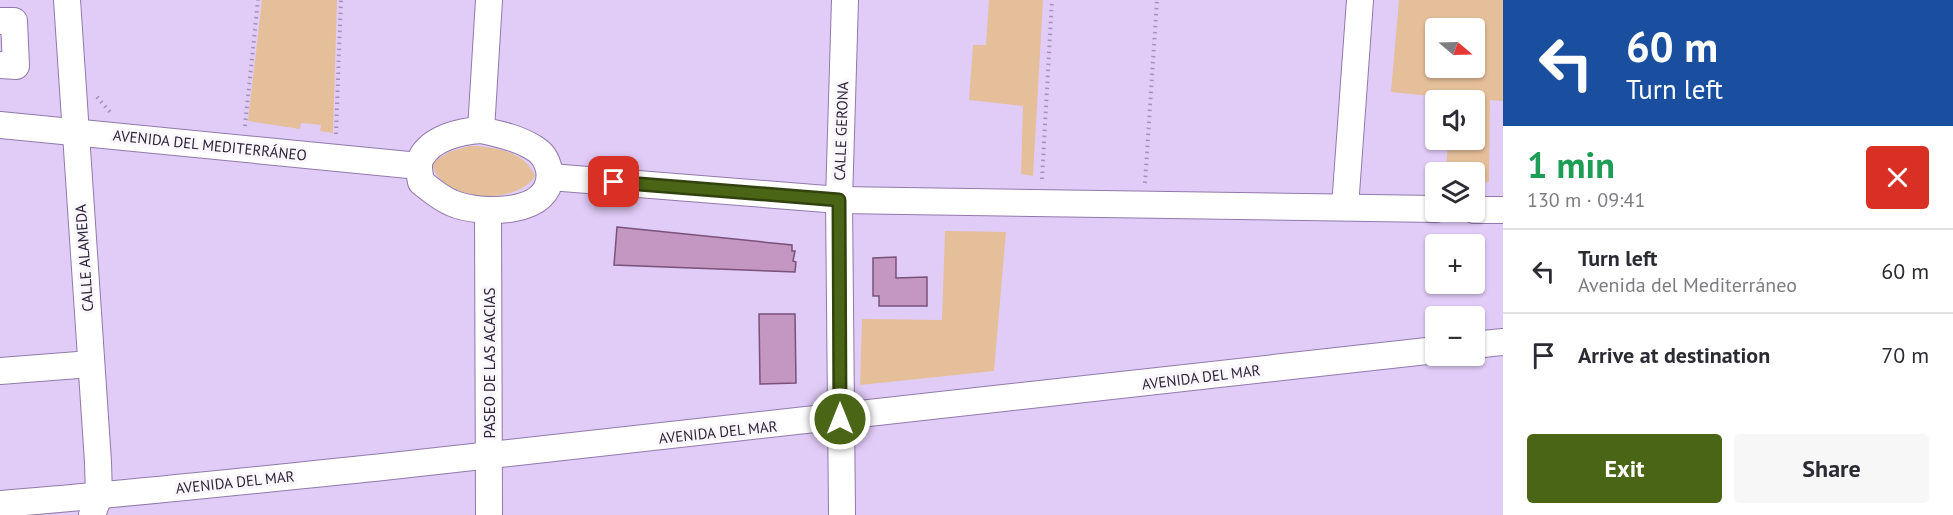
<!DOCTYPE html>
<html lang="en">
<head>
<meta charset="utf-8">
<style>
  :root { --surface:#fff; --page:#f7f7f7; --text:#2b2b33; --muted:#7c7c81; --line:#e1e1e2; --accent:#4b6516 }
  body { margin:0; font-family:"PT Sans",sans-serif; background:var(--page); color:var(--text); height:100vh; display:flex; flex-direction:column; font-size:22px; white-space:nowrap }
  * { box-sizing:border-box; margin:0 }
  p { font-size:20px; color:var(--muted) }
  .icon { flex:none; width:33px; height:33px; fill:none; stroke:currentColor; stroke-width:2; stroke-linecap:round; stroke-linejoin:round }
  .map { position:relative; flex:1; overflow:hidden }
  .details { display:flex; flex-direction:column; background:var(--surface); width:450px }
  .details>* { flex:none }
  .guide { background:#1a4fa0; color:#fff; overflow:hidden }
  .needle { width:39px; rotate:109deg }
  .buttons { position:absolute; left:1425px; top:18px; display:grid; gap:12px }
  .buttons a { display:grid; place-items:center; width:60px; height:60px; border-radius:6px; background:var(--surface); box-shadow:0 2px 4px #0004; font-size:30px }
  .pin { position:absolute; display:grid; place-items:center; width:51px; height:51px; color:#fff; margin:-26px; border-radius:12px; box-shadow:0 3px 9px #0006 }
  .me { position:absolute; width:66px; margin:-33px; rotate:0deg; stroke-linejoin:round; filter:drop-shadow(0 0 4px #0008) }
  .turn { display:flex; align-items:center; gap:21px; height:126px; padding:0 24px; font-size:27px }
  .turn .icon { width:78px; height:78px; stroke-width:2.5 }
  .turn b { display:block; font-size:42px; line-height:51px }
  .round { display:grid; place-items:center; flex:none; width:63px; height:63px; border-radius:6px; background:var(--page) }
  .overview { display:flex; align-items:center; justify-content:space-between; height:102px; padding:0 24px }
  h1 { font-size:36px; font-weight:700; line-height:45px; color:#1e9e55 }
  .primary-button { display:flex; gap:12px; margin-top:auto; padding:12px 24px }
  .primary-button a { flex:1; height:69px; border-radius:6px; background:var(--accent); color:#fff; font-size:24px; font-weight:700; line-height:69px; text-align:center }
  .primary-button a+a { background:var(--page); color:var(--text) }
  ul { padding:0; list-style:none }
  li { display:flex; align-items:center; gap:18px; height:84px; padding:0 24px; border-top:2px solid var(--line) }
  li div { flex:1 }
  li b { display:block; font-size:22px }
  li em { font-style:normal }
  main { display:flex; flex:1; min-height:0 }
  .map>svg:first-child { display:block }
</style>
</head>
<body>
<main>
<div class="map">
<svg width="1503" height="515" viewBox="0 0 1503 515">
  <rect width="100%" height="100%" fill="#e1ccf8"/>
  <g fill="#e5bf99" fill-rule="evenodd">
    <polygon points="262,0 337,0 333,133 320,131 321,125 301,123 300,129 248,121"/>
    <polygon points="989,0 1043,0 1033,176 1021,174 1023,106 969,100 973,45 986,45"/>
    <path d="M1399 0H1503V101L1490 100 1489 182 1475 183 1474 172H1446L1448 140H1474V100H1451L1450 98 1391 92ZM1436 28H1474V68H1436Z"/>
    <path d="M469 146C492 146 525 151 535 176 515 208 438 200 432 163L449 152Z"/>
    <polygon points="945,231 1006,232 994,371 860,385 862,319 942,320"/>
  </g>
  <g fill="#c397c2" stroke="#795179" stroke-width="1.5">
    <polygon points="617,227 792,245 792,251 795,251 793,261 796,262 795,272 614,265"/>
    <polygon points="896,257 896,278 927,277 927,306 879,306 879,296 873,296 873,258"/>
    <polygon points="759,314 795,314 796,383 760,384"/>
  </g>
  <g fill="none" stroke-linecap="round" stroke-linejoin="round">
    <g stroke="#9179ab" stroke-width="28">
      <g id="street">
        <polyline points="67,0 98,462 99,496 92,515"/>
        <polyline points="0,21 14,21 16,66 0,65"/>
        <polyline points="0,125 419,166"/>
        <path d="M481 130C499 134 518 138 534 148 543 153 547 160 549 170 557 216 479 215 452 203 440 198 431 190 421 182 420 175 417 165 421 158 431 138 461 131 481 130Z"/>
        <polyline points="481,130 489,0"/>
        <polyline points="550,177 839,200 1436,209"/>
        <polyline points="1345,207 1360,0"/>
        <polyline points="488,210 489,515"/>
        <polyline points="1474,210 1503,210"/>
        <polyline points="1474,345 1503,342"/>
        <polyline points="0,371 91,364"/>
        <path d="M0 504C128 494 255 480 383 467 734 431 1085 391 1436 350"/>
        <polyline points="842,515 839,200 845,0"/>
      </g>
    </g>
    <g stroke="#a392b6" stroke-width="4" stroke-dasharray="1.5 4.5" stroke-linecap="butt">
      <polyline points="97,97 110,112"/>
      <polyline points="245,126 258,0"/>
      <polyline points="336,134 341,0"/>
      <polyline points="1042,179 1052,0"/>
      <polyline points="1145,183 1157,0"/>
    </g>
    <use href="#street" stroke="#fff" stroke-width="26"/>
  </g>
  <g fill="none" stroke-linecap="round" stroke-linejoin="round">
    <g stroke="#31420e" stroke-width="15">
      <polyline id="route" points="614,182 839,200 840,419"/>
    </g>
    <use href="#route" stroke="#4b6516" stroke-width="10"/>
  </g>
  <g text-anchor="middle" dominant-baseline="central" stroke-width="6" stroke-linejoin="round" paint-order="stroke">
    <g font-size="15" fill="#2e2439" stroke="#f9f6fc">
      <text transform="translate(841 131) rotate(-88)">CALLE GERONA</text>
      <text transform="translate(210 145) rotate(6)">AVENIDA DEL MEDITERRÁNEO</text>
      <text transform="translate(84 258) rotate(-94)">CALLE ALAMEDA</text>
      <text transform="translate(489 363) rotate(-90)">PASEO DE LAS ACACIAS</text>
      <text transform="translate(1201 377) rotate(-7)">AVENIDA DEL MAR</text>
      <text transform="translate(718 432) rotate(-6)">AVENIDA DEL MAR</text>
      <text transform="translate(235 482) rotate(-6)">AVENIDA DEL MAR</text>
    </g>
  </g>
</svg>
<div class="buttons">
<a><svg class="needle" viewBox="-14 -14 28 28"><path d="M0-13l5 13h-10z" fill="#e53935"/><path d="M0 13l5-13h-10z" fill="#7c7c81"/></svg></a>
<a><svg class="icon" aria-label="sound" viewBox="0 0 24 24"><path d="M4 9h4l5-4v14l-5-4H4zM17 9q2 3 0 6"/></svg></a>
<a><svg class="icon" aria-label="layers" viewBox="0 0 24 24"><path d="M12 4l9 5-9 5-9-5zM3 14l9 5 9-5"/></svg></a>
<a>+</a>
<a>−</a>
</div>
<div class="pin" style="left:614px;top:182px;background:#d93025"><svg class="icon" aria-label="arrive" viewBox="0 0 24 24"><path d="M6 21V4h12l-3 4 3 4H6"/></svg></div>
<svg class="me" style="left:840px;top:419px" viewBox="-20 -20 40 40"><circle r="17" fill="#4b6516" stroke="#fff" stroke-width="3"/><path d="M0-11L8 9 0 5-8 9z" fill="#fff"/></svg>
</div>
<section class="details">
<div class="guide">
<div class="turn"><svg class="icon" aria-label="left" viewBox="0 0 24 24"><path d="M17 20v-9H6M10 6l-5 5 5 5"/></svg><div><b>60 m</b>Turn left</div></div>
</div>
<div class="overview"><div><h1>1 min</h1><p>130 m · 09:41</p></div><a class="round" style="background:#d93025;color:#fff"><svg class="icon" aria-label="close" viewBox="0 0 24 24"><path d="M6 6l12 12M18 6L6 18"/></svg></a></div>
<ul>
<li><svg class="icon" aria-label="left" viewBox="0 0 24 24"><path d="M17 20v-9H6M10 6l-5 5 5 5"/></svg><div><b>Turn left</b><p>Avenida del Mediterráneo</p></div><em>60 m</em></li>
<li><svg class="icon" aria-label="arrive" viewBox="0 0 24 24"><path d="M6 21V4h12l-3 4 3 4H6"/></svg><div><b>Arrive at destination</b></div><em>70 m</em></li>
</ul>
<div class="primary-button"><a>Exit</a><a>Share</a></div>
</section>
</main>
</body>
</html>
